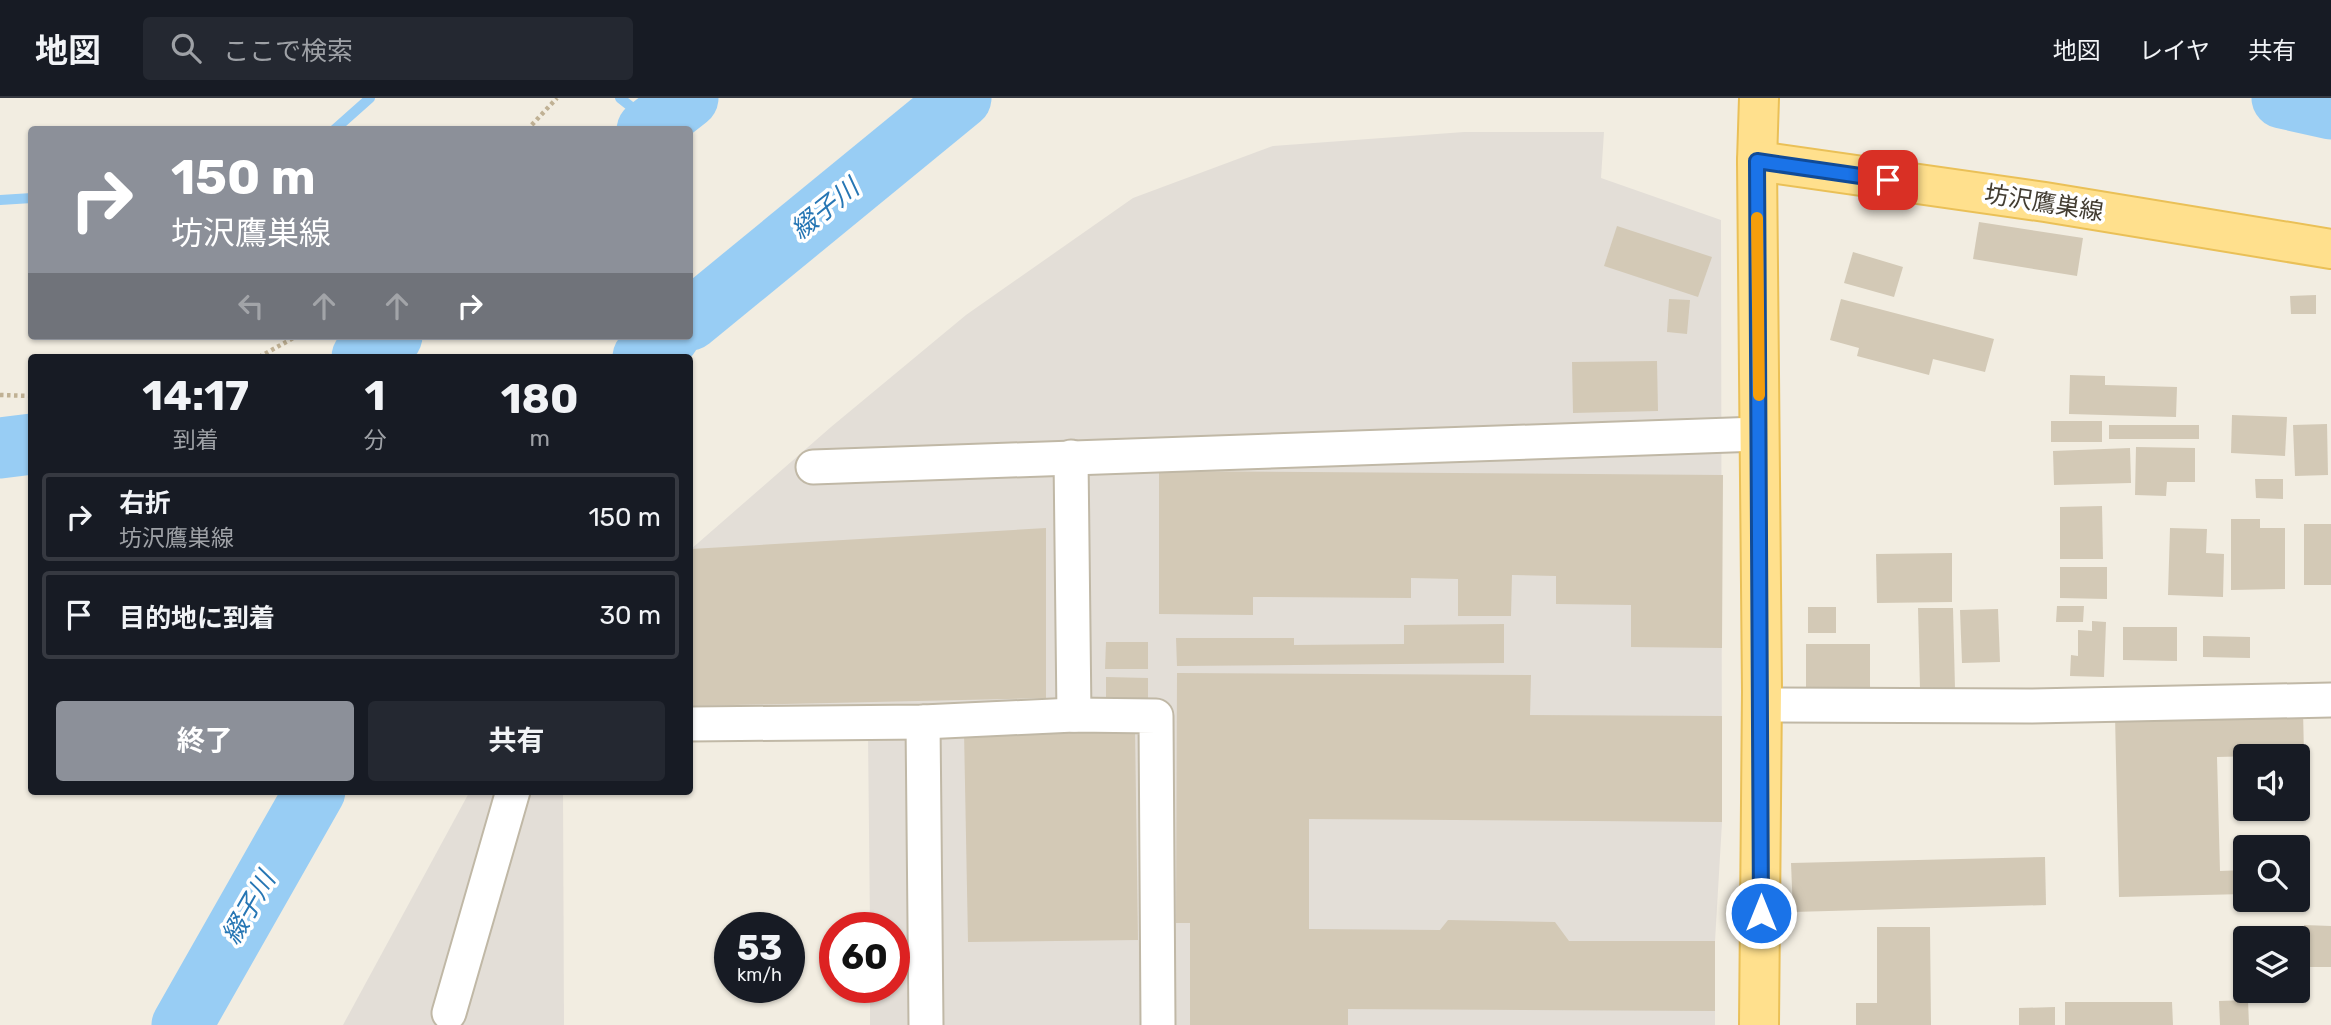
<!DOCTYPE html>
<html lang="ja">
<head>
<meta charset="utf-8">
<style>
  :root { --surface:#171b24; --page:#242831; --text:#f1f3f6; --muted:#9ea1a6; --line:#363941; --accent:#8c9099 }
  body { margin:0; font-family:Rubik,"Noto Sans JP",sans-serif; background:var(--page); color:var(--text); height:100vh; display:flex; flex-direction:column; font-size:26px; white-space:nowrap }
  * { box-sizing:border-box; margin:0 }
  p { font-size:23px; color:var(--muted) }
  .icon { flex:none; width:38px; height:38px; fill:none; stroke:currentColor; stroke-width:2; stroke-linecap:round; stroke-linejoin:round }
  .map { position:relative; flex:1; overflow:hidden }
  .panel { position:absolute; left:28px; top:256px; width:665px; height:441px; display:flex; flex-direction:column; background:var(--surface); border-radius:7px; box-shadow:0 2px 5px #0004 }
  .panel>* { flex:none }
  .hud { position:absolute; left:28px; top:28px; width:665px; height:214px; border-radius:7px; box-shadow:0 2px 5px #0004; background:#8c9099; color:#fff; overflow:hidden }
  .controls { position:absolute; left:2233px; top:646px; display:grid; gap:14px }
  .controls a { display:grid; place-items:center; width:77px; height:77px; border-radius:7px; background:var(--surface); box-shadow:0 2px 5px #0004; font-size:35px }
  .speed { position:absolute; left:714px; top:814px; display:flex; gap:14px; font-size:35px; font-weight:700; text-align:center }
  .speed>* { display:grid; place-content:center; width:91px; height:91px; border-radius:50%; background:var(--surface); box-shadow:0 2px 5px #0004; line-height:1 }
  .speed small { font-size:18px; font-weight:400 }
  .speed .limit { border:10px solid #d22; background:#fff; color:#111 }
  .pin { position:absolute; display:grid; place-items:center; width:60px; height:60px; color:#fff; margin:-30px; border-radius:14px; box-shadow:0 4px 10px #0006 }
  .me { position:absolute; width:77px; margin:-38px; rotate:0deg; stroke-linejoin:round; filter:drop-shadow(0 0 5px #0008) }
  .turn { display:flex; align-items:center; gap:24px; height:147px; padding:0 28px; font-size:32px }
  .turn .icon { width:91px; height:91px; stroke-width:2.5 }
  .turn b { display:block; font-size:49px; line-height:60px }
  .lanes { display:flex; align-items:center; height:66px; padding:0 28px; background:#0003; justify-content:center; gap:35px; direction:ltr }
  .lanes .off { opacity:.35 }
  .eta { display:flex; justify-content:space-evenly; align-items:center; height:119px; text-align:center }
  .eta b { font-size:42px; font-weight:700; line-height:49px }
  .button { display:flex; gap:14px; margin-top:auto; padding:14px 28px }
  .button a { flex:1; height:80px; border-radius:7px; background:var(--accent); color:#fff; font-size:28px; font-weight:700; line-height:80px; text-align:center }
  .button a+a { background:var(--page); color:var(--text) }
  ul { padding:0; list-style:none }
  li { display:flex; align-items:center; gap:21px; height:88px; margin:0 14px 10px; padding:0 14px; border:4px solid var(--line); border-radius:7px }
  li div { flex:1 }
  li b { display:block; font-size:26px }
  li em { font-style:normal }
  header { display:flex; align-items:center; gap:42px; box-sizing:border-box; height:98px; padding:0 35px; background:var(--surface); border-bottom:2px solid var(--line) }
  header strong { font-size:33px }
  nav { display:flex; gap:38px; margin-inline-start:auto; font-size:24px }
  .search { width:490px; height:63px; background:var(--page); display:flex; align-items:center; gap:18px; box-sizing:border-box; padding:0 24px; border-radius:7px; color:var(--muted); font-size:26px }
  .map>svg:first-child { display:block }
</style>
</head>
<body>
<header>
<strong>地図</strong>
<div class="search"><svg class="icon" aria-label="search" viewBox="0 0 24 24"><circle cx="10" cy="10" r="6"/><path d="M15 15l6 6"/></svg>ここで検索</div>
<nav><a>地図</a><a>レイヤ</a><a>共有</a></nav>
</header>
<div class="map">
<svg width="2331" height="927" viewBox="0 0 2331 927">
  <rect width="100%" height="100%" fill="#f2ede1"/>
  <g fill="#e3ded7">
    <polygon points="1464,34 1604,34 1601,80 1721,122 1722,724 1715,843 1715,927 870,927 870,889 894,889 894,830 870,829 868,636 690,636 690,452 831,329 966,217 1133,100 1273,48"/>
    <polygon points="470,693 563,693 564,927 343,927"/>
  </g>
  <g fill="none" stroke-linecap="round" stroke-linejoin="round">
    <g stroke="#98cdf4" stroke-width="10">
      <polyline points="620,0 653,26"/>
      <polyline points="334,32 370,0"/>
      <polyline points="0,102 32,100"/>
    </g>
    <g stroke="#98cdf4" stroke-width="61">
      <polyline points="2282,0 2331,11"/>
      <polyline points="647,32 688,0"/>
      <polyline points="690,222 961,0"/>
      <polyline points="362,259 392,238"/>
      <polyline points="643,259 669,238"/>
      <polyline points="0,350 32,346"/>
      <polyline points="182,927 315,693"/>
    </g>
  </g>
  <g fill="#d3c9b6">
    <polygon points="1979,124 2083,140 2077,178 1973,161"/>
    <polygon points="1617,128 1712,159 1698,199 1604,168"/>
    <polygon points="1853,154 1903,169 1894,199 1844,185"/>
    <polygon points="2316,197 2316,216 2291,216 2290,198"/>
    <polygon points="1669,201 1690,202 1687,236 1667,234"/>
    <polygon points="1841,201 1994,241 1985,274 1933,261 1929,277 1857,258 1859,250 1830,242"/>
    <polygon points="1657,263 1658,313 1573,315 1572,264"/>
    <polygon points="2070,277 2105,278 2105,287 2177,289 2176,319 2069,316"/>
    <polygon points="2232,317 2287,319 2285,358 2231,355"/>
    <rect x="2051" y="323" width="51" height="21"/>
    <polygon points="2327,326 2328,377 2295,378 2293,327"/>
    <rect x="2109" y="327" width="90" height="14"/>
    <polygon points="2136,349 2195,350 2195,384 2167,384 2166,398 2135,397"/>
    <polygon points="2130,350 2131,385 2054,387 2053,353"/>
    <polygon points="1159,373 1723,377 1722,550 1631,549 1631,507 1556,506 1556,478 1512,477 1511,518 1458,518 1458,481 1411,480 1411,500 1253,499 1253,517 1159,516"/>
    <polygon points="2255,381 2283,381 2283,401 2256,400"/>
    <polygon points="2102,408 2103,461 2060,461 2060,409"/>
    <polygon points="2231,421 2260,421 2260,430 2285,430 2285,491 2231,492"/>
    <rect x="2304" y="426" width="27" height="61"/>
    <polygon points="1046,430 1046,600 690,608 691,451"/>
    <polygon points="2170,430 2207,431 2206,455 2224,456 2223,499 2168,497"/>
    <polygon points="1952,455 1952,504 1877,505 1876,456"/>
    <polygon points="2060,469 2107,469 2107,501 2060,500"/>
    <polygon points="2057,508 2084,508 2083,524 2056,524"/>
    <rect x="1808" y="509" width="28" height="26"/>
    <polygon points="1918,510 1953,510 1955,591 1920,591"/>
    <polygon points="1998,511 2000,564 1962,565 1960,512"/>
    <polygon points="2092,523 2106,524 2104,579 2070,578 2071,557 2078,558 2078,532 2092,533"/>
    <polygon points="1504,526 1504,565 1177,568 1176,540 1294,540 1294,547 1404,546 1404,527"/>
    <polygon points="2123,529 2177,529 2177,563 2123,562"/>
    <polygon points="2203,538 2250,539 2250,560 2203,559"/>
    <polygon points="1106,544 1148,544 1148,571 1105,571"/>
    <polygon points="1806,546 1870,546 1870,591 1806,592"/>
    <polygon points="1177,575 1531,577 1530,617 1722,618 1722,724 1309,721 1309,831 1440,832 1448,822 1555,824 1569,843 1715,843 1715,913 1348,911 1348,927 1190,927 1190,825 1176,825"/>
    <polygon points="1106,579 1148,580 1148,606 1106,606"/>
    <polygon points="2303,612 2304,657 2217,659 2220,773 2245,772 2245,796 2119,799 2115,617"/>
    <polygon points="1135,630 1138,842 968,844 964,633"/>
    <polygon points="2045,759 2046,807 1793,814 1791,765"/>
    <polygon points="2304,827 2331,828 2331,869 2304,869"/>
    <polygon points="1877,829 1930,829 1931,927 1856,927 1856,905 1877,905"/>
    <polygon points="2248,902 2249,927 2220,927 2219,903"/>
    <polygon points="2065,904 2172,904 2173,927 2065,927"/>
    <polygon points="2055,909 2055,927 2019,927 2019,910"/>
  </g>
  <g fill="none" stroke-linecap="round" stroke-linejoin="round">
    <g stroke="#c0b8a6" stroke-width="37">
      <g id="minor">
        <polyline points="1071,359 1074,617"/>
        <polyline points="813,369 1759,336"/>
        <polyline points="1761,607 2032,608 2331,602"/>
        <polyline points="923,624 926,927"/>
        <polyline points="690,626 923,624 1074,617 1156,618 1158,927"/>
        <polyline points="449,915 513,693"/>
      </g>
    </g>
    <g stroke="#eac057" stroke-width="42">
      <g id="major">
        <polyline points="1759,0 1757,63 1762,593 1759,927"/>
        <polyline points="1757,63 2045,104 2331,151"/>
      </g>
    </g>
    <g stroke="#c0b194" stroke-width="4.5" stroke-dasharray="3.5 3.5" stroke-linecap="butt">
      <polyline points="527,32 557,0"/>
      <polyline points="259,259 297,238"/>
      <polyline points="0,297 32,298"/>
    </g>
    <use href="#minor" stroke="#fff" stroke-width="33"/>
    <use href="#major" stroke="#ffe08d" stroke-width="38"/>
  </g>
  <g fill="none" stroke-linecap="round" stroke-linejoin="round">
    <g stroke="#114b97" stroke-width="18">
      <polyline id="route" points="1761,815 1757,63 1888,82"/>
    </g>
    <use href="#route" stroke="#1a73e8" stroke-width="12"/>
    <polyline stroke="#f59e0b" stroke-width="12" points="1757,120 1759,297"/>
  </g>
  <g text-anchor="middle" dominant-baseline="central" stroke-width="7" stroke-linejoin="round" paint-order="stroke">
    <g font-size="24" fill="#433d32" stroke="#fff">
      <text transform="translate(2044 105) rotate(9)">坊沢鷹巣線</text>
    </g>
    <g font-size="26" font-style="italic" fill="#2676b4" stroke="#fff">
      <text transform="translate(825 111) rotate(-39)">綴子川</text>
      <text transform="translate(249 810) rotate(-60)">綴子川</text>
    </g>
  </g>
</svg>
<div class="controls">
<a><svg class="icon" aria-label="sound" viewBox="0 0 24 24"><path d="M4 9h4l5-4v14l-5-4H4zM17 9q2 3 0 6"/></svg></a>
<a><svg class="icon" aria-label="search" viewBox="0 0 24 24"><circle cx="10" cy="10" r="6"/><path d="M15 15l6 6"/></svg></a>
<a><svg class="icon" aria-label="layers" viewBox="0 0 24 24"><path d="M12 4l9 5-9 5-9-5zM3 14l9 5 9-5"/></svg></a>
</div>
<div class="speed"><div>53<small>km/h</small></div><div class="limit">60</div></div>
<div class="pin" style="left:1888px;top:82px;background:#d93025"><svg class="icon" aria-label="arrive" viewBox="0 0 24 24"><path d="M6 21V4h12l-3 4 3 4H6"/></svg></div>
<svg class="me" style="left:1761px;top:815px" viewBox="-20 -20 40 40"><circle r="17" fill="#1a73e8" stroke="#fff" stroke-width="3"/><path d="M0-11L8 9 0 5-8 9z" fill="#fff"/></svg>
<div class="hud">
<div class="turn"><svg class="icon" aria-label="right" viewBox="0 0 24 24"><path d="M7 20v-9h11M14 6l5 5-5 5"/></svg><div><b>150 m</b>坊沢鷹巣線</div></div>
<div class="lanes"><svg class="icon off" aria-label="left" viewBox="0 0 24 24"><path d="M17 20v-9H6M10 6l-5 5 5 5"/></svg><svg class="icon off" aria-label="ahead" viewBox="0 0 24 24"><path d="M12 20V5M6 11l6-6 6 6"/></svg><svg class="icon off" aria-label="ahead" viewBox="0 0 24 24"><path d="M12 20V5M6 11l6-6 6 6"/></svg><svg class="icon" aria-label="right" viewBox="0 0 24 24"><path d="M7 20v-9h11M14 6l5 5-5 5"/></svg></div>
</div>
<section class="panel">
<div class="eta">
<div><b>14:17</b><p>到着</p></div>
<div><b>1</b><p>分</p></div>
<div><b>180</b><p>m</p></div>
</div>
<ul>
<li><svg class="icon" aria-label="right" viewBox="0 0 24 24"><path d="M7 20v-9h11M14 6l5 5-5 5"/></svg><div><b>右折</b><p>坊沢鷹巣線</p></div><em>150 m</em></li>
<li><svg class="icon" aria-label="arrive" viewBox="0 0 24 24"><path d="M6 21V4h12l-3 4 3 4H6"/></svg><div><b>目的地に到着</b></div><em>30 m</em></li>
</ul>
<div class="button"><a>終了</a><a>共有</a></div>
</section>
</div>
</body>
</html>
